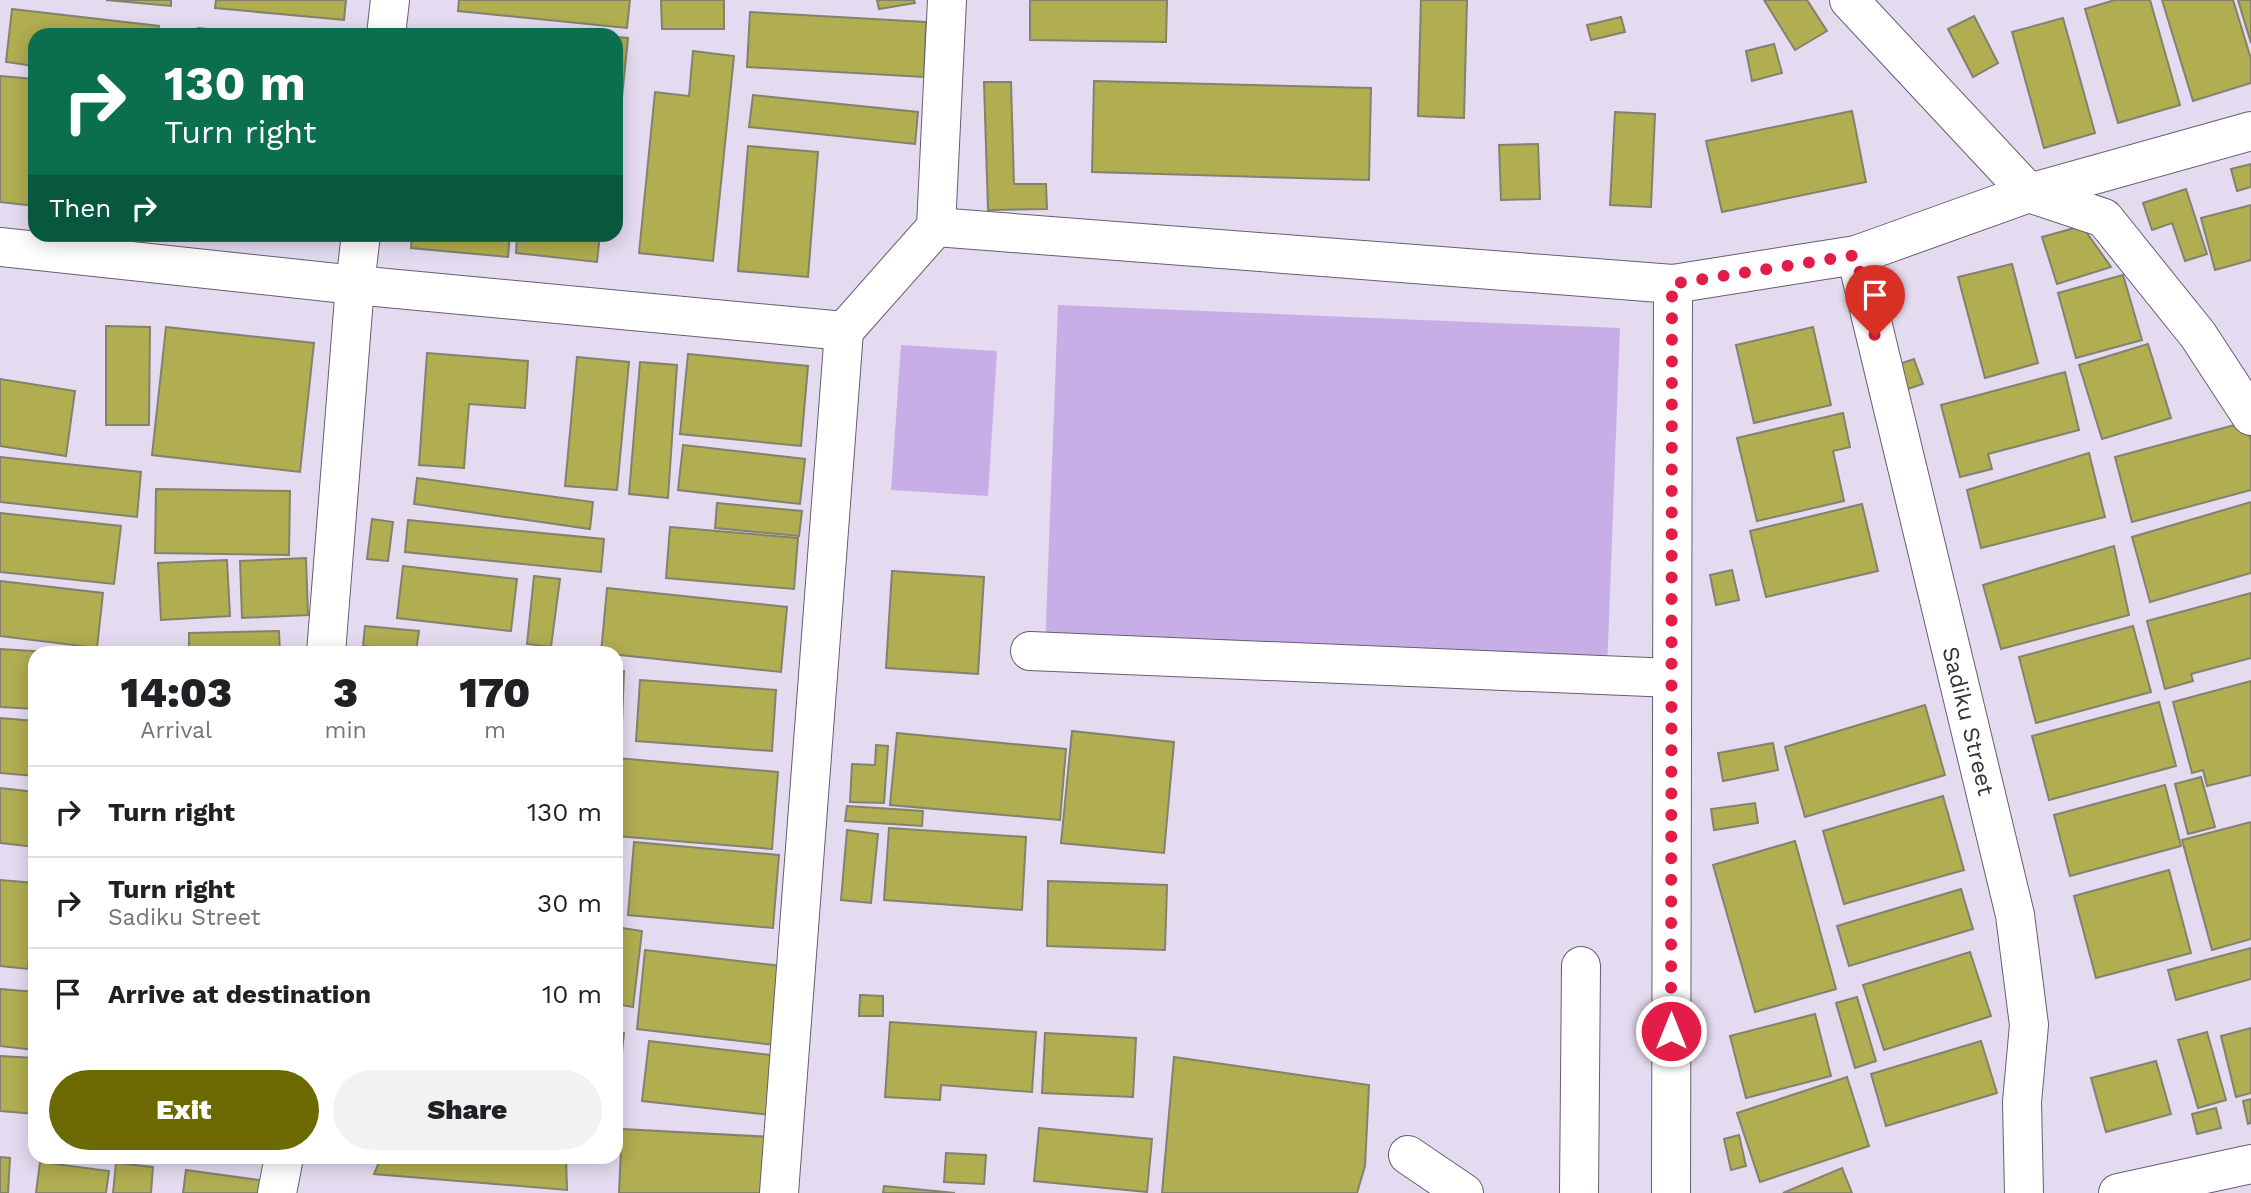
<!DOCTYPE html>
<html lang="en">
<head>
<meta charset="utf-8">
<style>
  :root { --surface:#fff; --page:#f2f2f2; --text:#202124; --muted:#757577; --line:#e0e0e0; --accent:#6d6902 }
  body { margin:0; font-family:"Work Sans",sans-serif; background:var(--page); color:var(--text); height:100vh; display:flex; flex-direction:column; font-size:26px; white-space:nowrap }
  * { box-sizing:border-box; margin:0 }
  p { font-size:23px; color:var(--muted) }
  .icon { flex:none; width:38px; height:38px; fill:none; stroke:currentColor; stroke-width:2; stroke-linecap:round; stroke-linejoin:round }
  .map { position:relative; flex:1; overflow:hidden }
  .details { position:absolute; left:28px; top:646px; width:595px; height:518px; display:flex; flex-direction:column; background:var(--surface); border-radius:21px; box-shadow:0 4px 18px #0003 }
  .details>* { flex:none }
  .banner { position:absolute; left:28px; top:28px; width:595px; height:214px; border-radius:21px; box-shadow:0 4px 18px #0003; background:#0b6e4f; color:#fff; overflow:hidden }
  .pin { position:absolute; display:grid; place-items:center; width:60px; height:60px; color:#fff; margin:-72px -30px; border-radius:50% 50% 50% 0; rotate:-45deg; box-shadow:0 0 7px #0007 }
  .pin .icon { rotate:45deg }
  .me { position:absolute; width:77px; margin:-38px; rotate:0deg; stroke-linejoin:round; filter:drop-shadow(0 0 5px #0008) }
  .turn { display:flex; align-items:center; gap:24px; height:147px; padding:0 21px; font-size:32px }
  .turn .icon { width:91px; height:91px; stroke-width:2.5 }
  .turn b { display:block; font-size:49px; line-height:60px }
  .then { display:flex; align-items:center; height:66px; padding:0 21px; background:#0003; gap:14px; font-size:26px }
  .eta { display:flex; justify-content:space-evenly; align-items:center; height:119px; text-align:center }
  .eta b { font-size:42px; font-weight:800; line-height:49px }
  .action { display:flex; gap:14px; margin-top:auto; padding:14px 21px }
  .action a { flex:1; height:80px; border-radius:42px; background:var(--accent); color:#fff; font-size:28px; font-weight:800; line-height:80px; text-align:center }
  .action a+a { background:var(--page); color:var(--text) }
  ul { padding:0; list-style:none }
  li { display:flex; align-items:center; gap:21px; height:91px; padding:0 21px; border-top:2px solid var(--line) }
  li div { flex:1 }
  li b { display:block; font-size:26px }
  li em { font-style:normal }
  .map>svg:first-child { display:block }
</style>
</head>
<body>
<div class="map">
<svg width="2251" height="1193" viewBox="0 0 2251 1193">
  <rect width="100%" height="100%" fill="#e4dbf0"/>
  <g fill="#c7aee6">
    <polygon points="1058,305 1620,328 1607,672 1045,648"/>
    <polygon points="901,345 997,351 988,496 891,490"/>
  </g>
  <g fill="#b1ad51" stroke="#82826e" stroke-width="2">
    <polygon points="106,0 171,0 171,6"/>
    <polygon points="216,0 346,0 344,20 215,8"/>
    <polygon points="459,0 630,0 627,28 458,11"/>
    <polygon points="661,0 724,0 724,29 662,29"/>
    <polygon points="877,0 914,0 915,3 879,9"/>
    <polygon points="1030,0 1167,0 1166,42 1030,40"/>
    <polygon points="1421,0 1467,0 1464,118 1418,116"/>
    <polygon points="1764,0 1807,0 1827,31 1795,50"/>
    <polygon points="2115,0 2150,0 2180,105 2118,123 2085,9"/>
    <polygon points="2162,0 2233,0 2251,59 2251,83 2193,101"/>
    <polygon points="2238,0 2251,0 2251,43"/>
    <polygon points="12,9 159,26 158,35 35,35 35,66 6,62"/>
    <polygon points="750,12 926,22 924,77 747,67"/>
    <polygon points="1974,16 1998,63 1973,77 1948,29"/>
    <polygon points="1621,17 1625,32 1591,40 1587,25"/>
    <polygon points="2063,18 2095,133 2044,148 2012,32"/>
    <polygon points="198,28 268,35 198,35"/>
    <polygon points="539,29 596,35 539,35"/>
    <polygon points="616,37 628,38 619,127 616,126"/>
    <polygon points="1774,44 1782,73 1752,81 1746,51"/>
    <polygon points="693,51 734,56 713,261 639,253 655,92 689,96"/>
    <polygon points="0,76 35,79 35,206 0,202"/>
    <polygon points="1094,81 1371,88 1369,180 1092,172"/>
    <polygon points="984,82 1011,82 1014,184 1046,184 1047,209 988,210"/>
    <polygon points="753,95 918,112 915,144 749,127"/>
    <polygon points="1852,111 1866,182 1722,212 1706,141"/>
    <polygon points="1615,112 1655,114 1651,207 1610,205"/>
    <polygon points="1538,144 1540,199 1501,200 1499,145"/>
    <polygon points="748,146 818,152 808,277 738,271"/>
    <polygon points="2251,164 2251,187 2237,191 2231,169"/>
    <polygon points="2186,189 2207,254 2185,261 2172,223 2152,230 2143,203"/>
    <polygon points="2251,205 2251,260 2215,270 2201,218"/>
    <polygon points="2082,226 2111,267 2057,284 2042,237"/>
    <polygon points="412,234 510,234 508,257 411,248"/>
    <polygon points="517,234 600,234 597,262 516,253"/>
    <polygon points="2012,264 2038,363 1985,378 1958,277"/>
    <polygon points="2123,275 2142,340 2076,358 2058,293"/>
    <polygon points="106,326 150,327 149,425 106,425"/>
    <polygon points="166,327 314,343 300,472 152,455"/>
    <polygon points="1813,327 1831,405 1754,423 1736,345"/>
    <polygon points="2148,344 2171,418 2102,439 2079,365"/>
    <polygon points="427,353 528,361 525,408 469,404 464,468 419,465"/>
    <polygon points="688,354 808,366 801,446 680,434"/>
    <polygon points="577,357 629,362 617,490 565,486"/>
    <polygon points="1914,359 1923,384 1896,393 1887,368"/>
    <polygon points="640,362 677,365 668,498 629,494"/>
    <polygon points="2065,372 2079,430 1988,454 1992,469 1960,477 1941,405"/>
    <polygon points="0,379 75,391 66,456 0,446"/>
    <polygon points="1843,413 1850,447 1833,451 1844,501 1757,521 1737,438"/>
    <polygon points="2246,422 2251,441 2251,490 2132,522 2115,457"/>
    <polygon points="683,445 805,459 800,504 678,490"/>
    <polygon points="2089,453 2105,517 1981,548 1967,490"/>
    <polygon points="0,457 141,472 137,517 0,502"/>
    <polygon points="417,478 593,502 590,529 414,504"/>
    <polygon points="156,489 290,491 289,555 155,553"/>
    <polygon points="2251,502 2251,573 2150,602 2132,537"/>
    <polygon points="717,503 802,511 799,536 715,528"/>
    <polygon points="1862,504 1878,571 1766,597 1750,531"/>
    <polygon points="0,513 121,526 114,584 0,572"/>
    <polygon points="372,519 393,522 388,561 367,559"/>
    <polygon points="408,520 604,539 601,572 405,552"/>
    <polygon points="670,527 798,538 794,589 666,578"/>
    <polygon points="2114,546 2129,615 2001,649 1983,585"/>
    <polygon points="306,558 308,615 242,618 240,561"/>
    <polygon points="227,560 230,616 161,620 158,563"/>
    <polygon points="403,566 517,579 511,631 397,618"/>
    <polygon points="1732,570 1739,600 1716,605 1710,575"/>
    <polygon points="892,571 984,577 978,674 886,668"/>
    <polygon points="534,576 560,579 551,647 527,644"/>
    <polygon points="0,581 103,593 97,648 0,636"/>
    <polygon points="607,588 787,607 781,672 601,653"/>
    <polygon points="2251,593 2251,658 2191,674 2193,681 2165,689 2147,621"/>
    <polygon points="365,626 419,631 416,651 363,646"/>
    <polygon points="2133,626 2151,692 2036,723 2019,657"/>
    <polygon points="279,631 280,653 189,653 189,633"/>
    <polygon points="0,649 67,653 35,653 35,709 0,707"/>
    <polygon points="616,671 624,671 621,748 616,747"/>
    <polygon points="640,680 776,690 772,751 636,741"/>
    <polygon points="2251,681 2251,775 2207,786 2203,770 2192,773 2173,702"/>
    <polygon points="2159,702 2176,766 2049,800 2032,736"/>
    <polygon points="1925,705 1945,775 1805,817 1785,747"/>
    <polygon points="0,718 35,721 35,776 0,773"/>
    <polygon points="1072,731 1174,742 1164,853 1061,843"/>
    <polygon points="897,733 1066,749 1060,820 890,805"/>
    <polygon points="1773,743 1778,770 1723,781 1718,753"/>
    <polygon points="876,745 888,746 884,803 850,802 852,764 875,765"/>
    <polygon points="616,758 778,772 772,849 616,836"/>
    <polygon points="2201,777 2215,827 2188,834 2175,784"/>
    <polygon points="2165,785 2181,846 2070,876 2054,815"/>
    <polygon points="0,788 35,792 35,847 0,843"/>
    <polygon points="1943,796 1964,870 1844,904 1823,831"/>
    <polygon points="1755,803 1758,823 1714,830 1711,809"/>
    <polygon points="847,806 923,811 922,826 845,821"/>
    <polygon points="2251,822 2251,939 2212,950 2182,840"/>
    <polygon points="889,828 1026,837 1022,910 884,900"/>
    <polygon points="847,830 878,834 871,903 841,900"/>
    <polygon points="1795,841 1836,989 1755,1012 1713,865"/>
    <polygon points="634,842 779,855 773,928 628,915"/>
    <polygon points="2169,870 2191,953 2096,978 2074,896"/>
    <polygon points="0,880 35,883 28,969 0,966"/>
    <polygon points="1048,881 1167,885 1165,950 1047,946"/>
    <polygon points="1961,889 1973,929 1849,966 1837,926"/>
    <polygon points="616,927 642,931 633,1007 616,1004"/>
    <polygon points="2251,948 2251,979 2176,1000 2168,970"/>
    <polygon points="645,950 782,966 774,1045 637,1029"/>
    <polygon points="1970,952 1991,1016 1884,1050 1863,985"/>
    <polygon points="0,989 35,992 35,1050 0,1046"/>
    <polygon points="860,995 883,996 883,1016 859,1016"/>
    <polygon points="1857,997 1876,1061 1855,1068 1836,1003"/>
    <polygon points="1815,1014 1831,1076 1746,1098 1730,1036"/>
    <polygon points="890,1022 1036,1032 1032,1092 941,1085 940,1100 885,1097"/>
    <polygon points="2251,1028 2251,1093 2236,1097 2221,1036"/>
    <polygon points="616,1032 624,1033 616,1109"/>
    <polygon points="2207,1032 2226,1100 2198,1108 2178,1040"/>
    <polygon points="1045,1033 1136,1038 1133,1097 1042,1093"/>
    <polygon points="649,1041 779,1056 772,1115 642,1101"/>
    <polygon points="1981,1041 1997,1093 1886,1126 1871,1074"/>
    <polygon points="0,1056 35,1058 35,1114 0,1111"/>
    <polygon points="1174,1057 1369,1085 1365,1166 1357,1193 1162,1193"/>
    <polygon points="2156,1061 2171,1114 2106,1132 2091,1078"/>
    <polygon points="1847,1077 1869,1146 1760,1182 1737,1113"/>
    <polygon points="2251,1099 2251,1123 2248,1124 2243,1101"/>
    <polygon points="2216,1108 2221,1128 2197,1134 2192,1114"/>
    <polygon points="1039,1128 1152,1139 1147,1192 1034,1181"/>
    <polygon points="622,1129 771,1137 768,1193 619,1193"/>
    <polygon points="1739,1135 1746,1166 1731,1170 1724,1139"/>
    <polygon points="946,1153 986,1155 984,1184 944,1182"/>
    <polygon points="0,1157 10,1158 8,1193 0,1193"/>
    <polygon points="205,1157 259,1157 259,1161"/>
    <polygon points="381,1157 566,1157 567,1190 374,1174"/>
    <polygon points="40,1162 109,1171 106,1193 36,1193"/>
    <polygon points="116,1163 153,1167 151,1193 113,1193"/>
    <polygon points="1842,1168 1852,1193 1783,1193"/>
    <polygon points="186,1170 266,1181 264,1193 183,1193"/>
    <polygon points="884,1186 955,1193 883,1193"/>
  </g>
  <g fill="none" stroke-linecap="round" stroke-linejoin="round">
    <g stroke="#665e70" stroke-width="40">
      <g id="minor">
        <polyline points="1849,0 2029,193 2104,218 2198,335 2251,416"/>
        <polyline points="386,35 390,0"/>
        <polyline points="936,227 1673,284 1856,255 2029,193 2251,131"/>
        <polyline points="0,247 355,285 844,331"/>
        <polyline points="1856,255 2015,915 2029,1025 2022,1102 2024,1193"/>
        <polyline points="1030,651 1672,678"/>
        <polyline points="326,653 355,285 361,234"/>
        <polyline points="1408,1155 1464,1193"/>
        <polyline points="277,1193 284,1157"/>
        <polyline points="779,1193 844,331 936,227 947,0"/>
        <polyline points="1579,1193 1581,966"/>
        <polyline points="1671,1193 1673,284"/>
        <polyline points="2118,1193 2251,1164"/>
      </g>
    </g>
    <use href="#minor" stroke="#fff" stroke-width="38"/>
  </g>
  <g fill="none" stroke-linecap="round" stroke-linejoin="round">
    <polyline stroke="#e11d48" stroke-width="12" stroke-dasharray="0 21.6" points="1671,1031 1672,284 1856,255 1875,337"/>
  </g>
  <g text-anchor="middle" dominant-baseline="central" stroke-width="5" stroke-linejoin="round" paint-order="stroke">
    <g font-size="23" fill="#36323a" stroke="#fff">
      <text transform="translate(1968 721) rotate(76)">Sadiku Street</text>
    </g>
  </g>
</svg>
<div class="pin" style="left:1875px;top:337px;background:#d93025"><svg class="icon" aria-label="arrive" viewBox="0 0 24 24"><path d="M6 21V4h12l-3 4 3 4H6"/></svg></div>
<svg class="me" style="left:1671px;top:1031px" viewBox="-20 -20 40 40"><circle r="17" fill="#e11d48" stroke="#fff" stroke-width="3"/><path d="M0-11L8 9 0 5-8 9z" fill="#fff"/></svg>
<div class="banner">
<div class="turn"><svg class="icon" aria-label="right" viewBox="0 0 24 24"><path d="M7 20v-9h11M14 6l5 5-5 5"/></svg><div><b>130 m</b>Turn right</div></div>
<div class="then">Then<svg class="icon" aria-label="right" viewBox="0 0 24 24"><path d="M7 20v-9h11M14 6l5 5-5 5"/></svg></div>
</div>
<section class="details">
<div class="eta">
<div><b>14:03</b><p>Arrival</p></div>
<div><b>3</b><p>min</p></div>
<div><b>170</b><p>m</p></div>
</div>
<ul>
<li><svg class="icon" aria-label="right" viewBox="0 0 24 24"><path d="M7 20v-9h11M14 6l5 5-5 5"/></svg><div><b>Turn right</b></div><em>130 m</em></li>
<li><svg class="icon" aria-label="right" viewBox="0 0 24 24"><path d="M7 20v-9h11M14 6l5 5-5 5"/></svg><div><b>Turn right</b><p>Sadiku Street</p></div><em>30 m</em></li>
<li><svg class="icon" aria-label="arrive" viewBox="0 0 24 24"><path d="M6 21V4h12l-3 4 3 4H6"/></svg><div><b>Arrive at destination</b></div><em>10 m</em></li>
</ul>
<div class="action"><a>Exit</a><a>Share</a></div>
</section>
</div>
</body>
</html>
